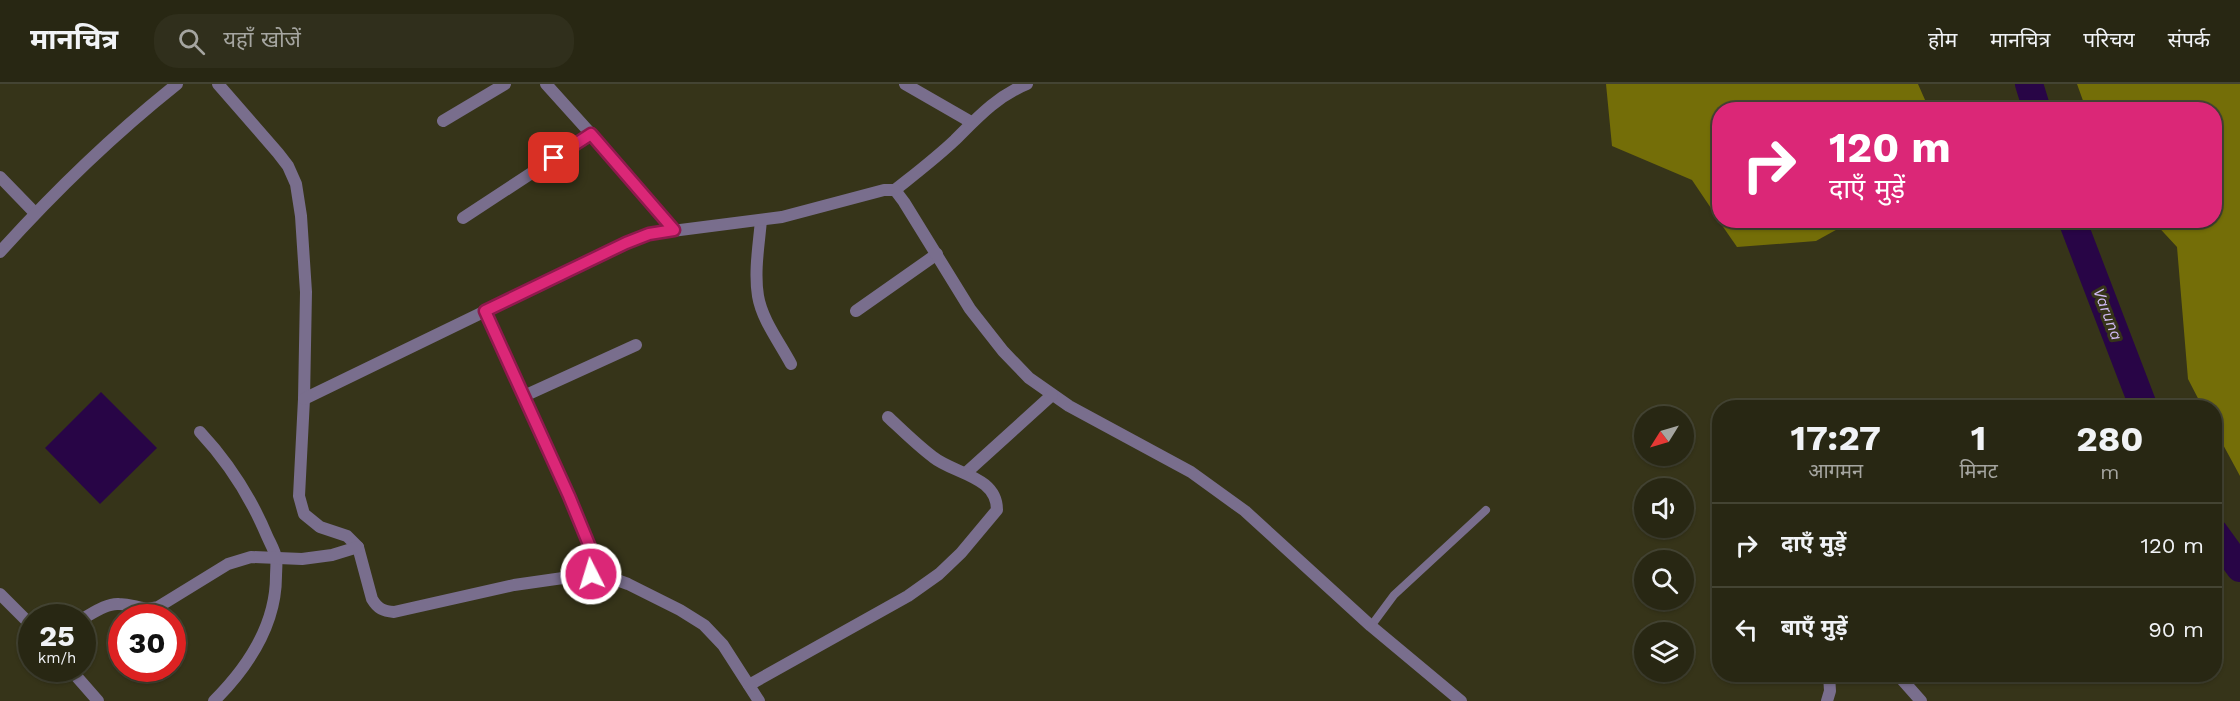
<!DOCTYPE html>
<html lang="hi">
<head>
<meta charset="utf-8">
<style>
  :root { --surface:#282713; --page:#302f1c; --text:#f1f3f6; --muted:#a5a5a0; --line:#443 }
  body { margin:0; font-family:"Work Sans","Noto Sans Devanagari",sans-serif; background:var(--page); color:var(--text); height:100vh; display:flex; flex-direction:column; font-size:22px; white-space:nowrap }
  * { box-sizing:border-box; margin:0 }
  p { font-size:20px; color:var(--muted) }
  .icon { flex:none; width:33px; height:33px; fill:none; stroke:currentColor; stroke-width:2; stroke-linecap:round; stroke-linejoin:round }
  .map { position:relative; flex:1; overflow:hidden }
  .details { position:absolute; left:1712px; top:316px; width:510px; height:282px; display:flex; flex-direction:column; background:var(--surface); border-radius:24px; box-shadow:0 2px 4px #0004,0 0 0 2px var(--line) }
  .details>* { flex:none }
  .guide { position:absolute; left:1712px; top:18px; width:510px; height:126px; border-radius:24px; box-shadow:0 2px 4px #0004,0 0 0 2px var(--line); background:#db2777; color:#fff; overflow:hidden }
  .needle { width:39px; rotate:233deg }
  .tools { position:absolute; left:1634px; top:322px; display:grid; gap:12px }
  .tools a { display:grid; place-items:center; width:60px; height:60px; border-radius:50%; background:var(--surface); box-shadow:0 2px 4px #0004,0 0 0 2px var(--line); font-size:30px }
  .speed { position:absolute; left:18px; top:520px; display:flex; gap:12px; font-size:30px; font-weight:700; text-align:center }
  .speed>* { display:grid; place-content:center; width:78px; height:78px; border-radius:50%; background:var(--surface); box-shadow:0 2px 4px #0004,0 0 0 2px var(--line); line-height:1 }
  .speed small { font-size:15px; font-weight:400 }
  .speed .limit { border:9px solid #d22; background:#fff; color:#111 }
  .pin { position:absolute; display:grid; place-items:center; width:51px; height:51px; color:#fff; margin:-26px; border-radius:12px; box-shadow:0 3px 9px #0006 }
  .me { position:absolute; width:66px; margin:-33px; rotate:355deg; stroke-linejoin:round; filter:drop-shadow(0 0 4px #0008) }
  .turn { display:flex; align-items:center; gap:21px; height:126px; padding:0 18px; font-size:27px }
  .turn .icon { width:78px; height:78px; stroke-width:2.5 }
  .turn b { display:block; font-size:42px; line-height:51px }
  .eta { display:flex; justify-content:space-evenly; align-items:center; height:102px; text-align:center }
  .eta b { font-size:36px; font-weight:700; line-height:42px }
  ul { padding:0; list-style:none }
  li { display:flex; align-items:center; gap:18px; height:84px; padding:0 18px; border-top:2px solid var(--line) }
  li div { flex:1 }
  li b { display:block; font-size:22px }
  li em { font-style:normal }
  header { display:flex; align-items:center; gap:36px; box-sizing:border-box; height:84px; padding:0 30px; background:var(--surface); border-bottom:2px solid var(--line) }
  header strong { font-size:28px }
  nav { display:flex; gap:33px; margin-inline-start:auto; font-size:21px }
  .search { width:420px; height:54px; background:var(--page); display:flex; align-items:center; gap:15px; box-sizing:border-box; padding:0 21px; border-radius:24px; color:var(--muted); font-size:22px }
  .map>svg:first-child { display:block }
</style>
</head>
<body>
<header>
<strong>मानचित्र</strong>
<div class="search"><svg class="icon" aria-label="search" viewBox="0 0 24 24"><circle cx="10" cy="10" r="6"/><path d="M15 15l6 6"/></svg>यहाँ खोजें</div>
<nav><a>होम</a><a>मानचित्र</a><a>परिचय</a><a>संपर्क</a></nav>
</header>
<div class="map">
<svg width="2240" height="617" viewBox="0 0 2240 617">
  <rect width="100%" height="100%" fill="#363419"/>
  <g fill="#746e08">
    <polygon points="1606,0 1918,0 1929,25 1719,26 1719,136 1692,96 1612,62"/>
    <polygon points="2077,0 2240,0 2240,392 2214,344 2214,324 2203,324 2188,295 2177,163 2153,137 2214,136 2214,26 2086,25"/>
    <polygon points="1719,137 1719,136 1852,137 1816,157 1737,163"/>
  </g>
  <polygon fill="#280546" points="101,308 157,364 100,420 45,364"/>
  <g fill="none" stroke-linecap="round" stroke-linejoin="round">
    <g stroke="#280546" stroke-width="28">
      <polyline points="2029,0 2037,26"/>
      <polyline points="2072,136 2144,324"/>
      <polyline points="2214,448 2240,484"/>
    </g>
    <polyline stroke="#796e8d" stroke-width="8" points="1371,542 1394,511 1486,426"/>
    <g stroke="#796e8d" stroke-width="12">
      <path d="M218 0 278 69 288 82 296 100 301 132 306 208 304 315 299 412 304 430 320 443 347 452 358 463 372 515C378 525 383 527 394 528L514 501 591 490 606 492 628 500 680 526 704 541 723 561 759 617"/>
      <polyline points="546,0 619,81 674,146"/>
      <polyline points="905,0 971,38"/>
      <polyline points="443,37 505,0"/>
      <polyline points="0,93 35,129"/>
      <path d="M895 106C915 90 936 74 955 56 977 34 997 12 1027 0"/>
      <polyline points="463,134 591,50"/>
      <path d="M761 136C759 160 754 187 758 212 762 236 780 259 791 280"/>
      <path d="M0 168C55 107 113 51 177 0"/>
      <polyline points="485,227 569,412 590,463 594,474 591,490"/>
      <polyline points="856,227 937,170"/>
      <polyline points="524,312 636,261"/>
      <polyline points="304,315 626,159 649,150 782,133 884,106 895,106 904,118 970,225 1003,267 1029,294 1069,322 1191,388 1245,427 1371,542 1461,617"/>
      <path d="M200 348C229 379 251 414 267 452 270 459 275 467 276 474 277 479 276 487 276 492 276 541 247 584 214 617"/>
      <polyline points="967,388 1052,311"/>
      <polyline points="0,510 32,542"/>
      <path d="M82 535C93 529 107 519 119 520 136 520 140 527 158 523L228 480 251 473 302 475 332 471 358 463"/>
      <polyline points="70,585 98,617"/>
      <polyline points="1898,591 1921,617"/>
      <path d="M749 601 908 512 939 490 961 469 997 426C997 392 954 390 933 373 917 361 903 347 888 333"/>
      <polyline points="1827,617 1830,607 1829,591"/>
    </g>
  </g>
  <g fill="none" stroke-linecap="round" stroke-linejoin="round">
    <g stroke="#8e194d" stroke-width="15">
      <polyline id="route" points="554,74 591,50 674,146 649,150 626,159 485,227 569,412 590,463 594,474 591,490"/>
    </g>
    <use href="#route" stroke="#db2777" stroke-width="10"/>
  </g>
  <g text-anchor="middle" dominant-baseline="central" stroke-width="6" stroke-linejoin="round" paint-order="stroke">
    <g font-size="16" font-style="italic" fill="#d1bbf5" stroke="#363419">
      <text transform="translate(2108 230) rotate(69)">Varuna</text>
    </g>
  </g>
</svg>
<div class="tools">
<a><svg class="needle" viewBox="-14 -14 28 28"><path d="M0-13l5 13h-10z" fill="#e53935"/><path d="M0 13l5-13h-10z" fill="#a5a5a0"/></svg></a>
<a><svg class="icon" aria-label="sound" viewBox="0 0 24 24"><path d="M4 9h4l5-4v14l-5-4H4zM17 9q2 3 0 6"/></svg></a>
<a><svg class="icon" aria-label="search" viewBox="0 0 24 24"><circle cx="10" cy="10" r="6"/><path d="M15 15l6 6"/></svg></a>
<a><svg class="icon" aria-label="layers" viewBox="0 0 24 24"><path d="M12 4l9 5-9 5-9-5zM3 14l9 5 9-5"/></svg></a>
</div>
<div class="speed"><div>25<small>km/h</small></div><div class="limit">30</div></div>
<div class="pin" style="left:554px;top:74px;background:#d93025"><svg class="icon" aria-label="arrive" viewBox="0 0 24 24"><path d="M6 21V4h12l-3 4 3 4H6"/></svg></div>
<svg class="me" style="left:591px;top:490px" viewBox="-20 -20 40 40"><circle r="17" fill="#db2777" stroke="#fff" stroke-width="3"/><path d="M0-11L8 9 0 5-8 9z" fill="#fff"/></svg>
<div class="guide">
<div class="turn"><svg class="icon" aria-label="right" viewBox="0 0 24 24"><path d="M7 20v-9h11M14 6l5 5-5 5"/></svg><div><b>120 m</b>दाएँ मुड़ें</div></div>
</div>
<section class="details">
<div class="eta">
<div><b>17:27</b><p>आगमन</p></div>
<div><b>1</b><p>मिनट</p></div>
<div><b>280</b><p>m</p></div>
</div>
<ul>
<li><svg class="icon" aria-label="right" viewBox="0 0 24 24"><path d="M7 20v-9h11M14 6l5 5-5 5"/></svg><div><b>दाएँ मुड़ें</b></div><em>120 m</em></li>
<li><svg class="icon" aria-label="left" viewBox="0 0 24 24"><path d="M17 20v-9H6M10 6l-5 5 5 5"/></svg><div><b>बाएँ मुड़ें</b></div><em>90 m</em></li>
</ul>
</section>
</div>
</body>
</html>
